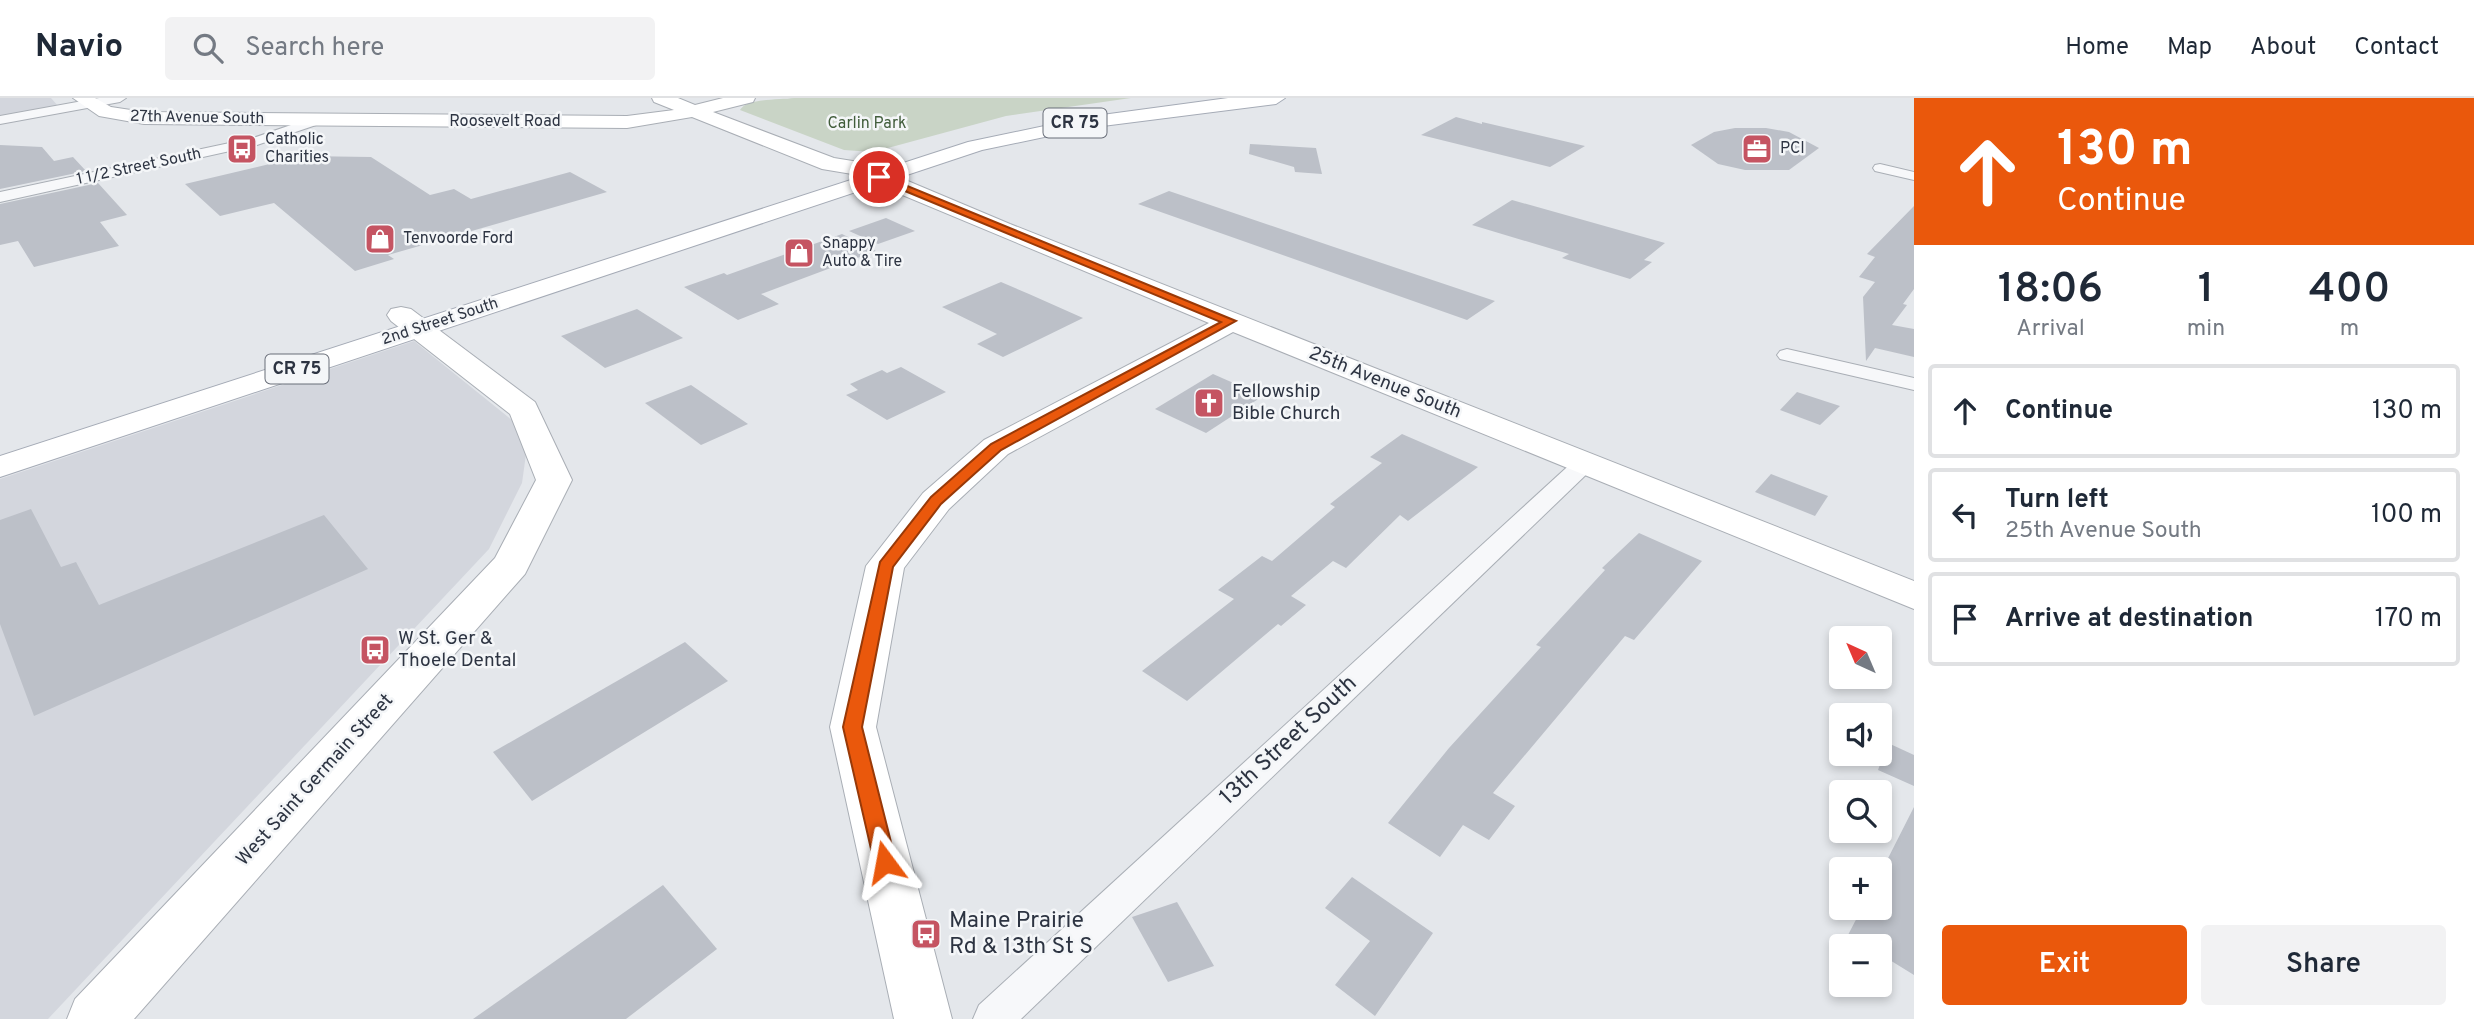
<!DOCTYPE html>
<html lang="en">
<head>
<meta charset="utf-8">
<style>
  :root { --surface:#fff; --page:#f2f2f3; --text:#1f2937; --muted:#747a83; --line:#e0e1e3; --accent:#ea580c }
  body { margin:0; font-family:Overpass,sans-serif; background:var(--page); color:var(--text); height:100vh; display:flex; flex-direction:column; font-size:26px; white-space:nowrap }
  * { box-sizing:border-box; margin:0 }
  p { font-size:23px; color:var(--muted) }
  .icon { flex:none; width:38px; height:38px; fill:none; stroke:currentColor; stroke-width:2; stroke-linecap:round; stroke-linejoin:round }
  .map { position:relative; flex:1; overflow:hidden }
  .side { display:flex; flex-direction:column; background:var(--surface); width:560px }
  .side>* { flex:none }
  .hud { background:#ea580c; color:#fff; overflow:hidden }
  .needle { width:46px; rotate:316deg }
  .buttons { position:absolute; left:1829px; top:528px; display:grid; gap:14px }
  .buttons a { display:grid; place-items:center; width:63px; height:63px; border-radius:7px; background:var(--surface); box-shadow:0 4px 10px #0003; font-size:35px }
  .pin { position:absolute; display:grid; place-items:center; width:60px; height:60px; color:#fff; margin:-30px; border:4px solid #fff; border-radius:50%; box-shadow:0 2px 7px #0007 }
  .me { position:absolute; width:77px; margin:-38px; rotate:347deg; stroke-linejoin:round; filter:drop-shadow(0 0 5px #0008) }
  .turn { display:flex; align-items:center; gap:24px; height:147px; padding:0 28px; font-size:32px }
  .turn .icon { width:91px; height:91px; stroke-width:2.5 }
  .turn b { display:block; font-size:49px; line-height:60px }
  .eta { display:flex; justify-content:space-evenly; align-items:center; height:119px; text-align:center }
  .eta b { font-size:42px; font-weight:600; line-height:49px }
  .cta { display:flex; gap:14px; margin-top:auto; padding:14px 28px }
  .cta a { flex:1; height:80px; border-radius:7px; background:var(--accent); color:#fff; font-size:28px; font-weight:600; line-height:80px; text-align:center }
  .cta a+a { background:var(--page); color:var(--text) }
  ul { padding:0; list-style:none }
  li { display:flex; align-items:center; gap:21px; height:94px; margin:0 14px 10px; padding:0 14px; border:4px solid var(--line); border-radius:7px }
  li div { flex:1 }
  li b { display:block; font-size:26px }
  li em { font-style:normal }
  header { display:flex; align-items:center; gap:42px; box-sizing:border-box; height:98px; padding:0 35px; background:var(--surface); border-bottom:2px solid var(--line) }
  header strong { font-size:33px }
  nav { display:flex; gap:38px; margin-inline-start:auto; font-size:24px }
  .search { width:490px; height:63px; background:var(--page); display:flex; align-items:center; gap:18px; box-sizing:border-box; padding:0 24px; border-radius:7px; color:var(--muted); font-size:26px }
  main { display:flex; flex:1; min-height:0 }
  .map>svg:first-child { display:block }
</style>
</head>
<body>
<header>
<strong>Navio</strong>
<div class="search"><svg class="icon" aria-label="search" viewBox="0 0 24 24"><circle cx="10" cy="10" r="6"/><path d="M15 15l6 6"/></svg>Search here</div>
<nav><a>Home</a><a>Map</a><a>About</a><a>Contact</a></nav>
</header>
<main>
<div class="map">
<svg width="1914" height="921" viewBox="0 0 1914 921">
  <rect width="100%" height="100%" fill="#e4e7eb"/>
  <g fill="#d3d6dd">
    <polygon points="0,0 51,0 58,8 0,18"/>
    <polygon points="414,243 513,323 527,349 522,385 489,451 48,921 0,921 0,381"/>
  </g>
  <path fill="#c9d4c6" d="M794 0H1131L1006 18 873 54 844 52 740 12C747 0 780 2 794 0Z"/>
  <g fill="#bcc0c8">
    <polygon points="1456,19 1482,26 1482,24 1585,48 1550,69 1421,37"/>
    <polygon points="1735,30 1766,30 1789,34 1819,50 1789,72 1745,72 1718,66 1691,47 1714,34"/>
    <polygon points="1250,46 1316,50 1322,76 1295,74 1294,69 1249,56"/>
    <polygon points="0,47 42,49 54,63 73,59 86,73 0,91"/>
    <polygon points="303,58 371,59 430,97 454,91 471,101 570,74 607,94 388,157 394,161 355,173 274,105 220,118 185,86"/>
    <polygon points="98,85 127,117 100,124 119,148 34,169 18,143 0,147 0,106"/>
    <polygon points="1169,93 1331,148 1495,203 1467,222 1138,106"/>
    <polygon points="1512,102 1665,145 1644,162 1652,164 1630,181 1562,160 1569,156 1472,127"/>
    <polygon points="1914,108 1914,191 1903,206 1907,207 1892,227 1914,231 1914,259 1875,250 1866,263 1863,199 1875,184 1859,179 1875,159 1867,156"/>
    <polygon points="886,120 915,133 878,146 849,133"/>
    <polygon points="842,136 876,153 761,196 779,206 738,222 684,189 724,175 727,177"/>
    <polygon points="1001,184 1029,196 1083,220 1003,259 977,246 997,236 942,209"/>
    <polygon points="637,211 683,240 605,270 561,238"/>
    <polygon points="901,269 946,294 887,322 846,297 858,292 850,286 882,272 887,275"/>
    <polygon points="1213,276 1263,298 1206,335 1155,311"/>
    <polygon points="691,287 748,326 701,347 645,305"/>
    <polygon points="1797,294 1840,308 1820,327 1780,312"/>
    <polygon points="1402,336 1478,369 1408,423 1400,417 1346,470 1333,463 1291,498 1306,507 1281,528 1278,526 1187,603 1142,573 1234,501 1218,492 1262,458 1272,463 1335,409 1330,406 1382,365 1370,359"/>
    <polygon points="1771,376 1828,398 1815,418 1755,394"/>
    <polygon points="31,411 61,469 76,464 99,507 324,417 368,471 34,618 0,526 0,422"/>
    <polygon points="1639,435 1702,463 1634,542 1625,538 1493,695 1515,708 1489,742 1463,727 1440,759 1388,725 1449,650 1541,549 1536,547 1605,472 1602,470"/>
    <polygon points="685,544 728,583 532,703 493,654"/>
    <polygon points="1888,645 1914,657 1914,688 1878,672"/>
    <polygon points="1914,709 1914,877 1880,856 1880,849 1867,849 1848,837 1862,810 1880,810 1880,776"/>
    <polygon points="1352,779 1433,835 1375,918 1335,887 1370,843 1325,810"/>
    <polygon points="663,787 717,851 626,921 473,921"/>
    <polygon points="1177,804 1214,868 1168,884 1132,819"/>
  </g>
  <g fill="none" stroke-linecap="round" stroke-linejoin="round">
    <g stroke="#a9aeb5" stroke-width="2">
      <g id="street">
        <polygon points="99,0 126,0 120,4 0,26 0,18"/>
        <polygon points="317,18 322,19 322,25 257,47 0,104 0,94 253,40"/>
        <polygon points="1880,66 1914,74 1914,82 1875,73 1873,70 1875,67"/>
        <polygon points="1787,251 1914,280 1914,292 1780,261 1777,257 1780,253"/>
        <polygon points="1585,358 1593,360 1597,365 1593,370 1021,921 973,921 979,907 1577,360"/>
      </g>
    </g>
    <g stroke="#a9aeb5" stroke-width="2">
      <g id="secondary">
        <polygon points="73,0 95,0 111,9 144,14 627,18 674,12 654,4 652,0 678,0 695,7 723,0 755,0 753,4 713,14 834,60 865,65 1010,126 1914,483 1914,511 1233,234 1008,356 949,411 904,470 876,629 952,921 894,921 830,629 866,468 923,395 984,342 1209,225 852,76 822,71 692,19 627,30 144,26 99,18"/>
        <polygon points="401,209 411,211 535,304 572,382 525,476 134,921 67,921 75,901 495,460 536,382 510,316 391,223 387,217 391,211"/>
      </g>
    </g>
    <g stroke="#a5abb6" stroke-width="2">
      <polygon id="primary" points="1228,0 1285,0 1276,6 1087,30 982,52 0,379 0,358 968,44 1087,19"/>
    </g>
    <use href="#street" fill="#f7f8fa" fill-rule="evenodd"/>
    <use href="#secondary" fill="#fff" fill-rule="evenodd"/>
    <use href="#primary" fill="#fff" fill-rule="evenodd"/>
  </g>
  <polygon fill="#ea580c" stroke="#983908" stroke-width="2" points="876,78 883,78 1236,223 1001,352 941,406 893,469 862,629 896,764 893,771 885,773 877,771 874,764 843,629 880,464 931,399 991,346 1221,224 876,81"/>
  <defs>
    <g id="bus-square" transform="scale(1.575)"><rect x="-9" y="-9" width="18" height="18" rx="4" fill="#c55462" stroke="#f4f6f8"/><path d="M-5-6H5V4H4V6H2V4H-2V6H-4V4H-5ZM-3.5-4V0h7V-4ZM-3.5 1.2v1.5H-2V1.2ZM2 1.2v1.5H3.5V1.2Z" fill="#fff"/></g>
    <g id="office-square" transform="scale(1.575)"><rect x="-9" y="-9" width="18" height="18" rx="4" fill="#c55462" stroke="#f4f6f8"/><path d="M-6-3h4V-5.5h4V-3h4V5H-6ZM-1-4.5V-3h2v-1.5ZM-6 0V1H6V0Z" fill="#fff"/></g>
    <g id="shop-square" transform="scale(1.575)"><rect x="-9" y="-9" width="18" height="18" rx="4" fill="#c55462" stroke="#f4f6f8"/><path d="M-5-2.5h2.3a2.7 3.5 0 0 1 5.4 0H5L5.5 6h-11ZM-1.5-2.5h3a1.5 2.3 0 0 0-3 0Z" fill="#fff"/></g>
    <g id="church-square" transform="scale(1.575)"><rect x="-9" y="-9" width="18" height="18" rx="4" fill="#c55462" stroke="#f4f6f8"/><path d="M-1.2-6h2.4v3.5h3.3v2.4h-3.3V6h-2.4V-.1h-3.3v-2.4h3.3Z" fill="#fff"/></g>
  </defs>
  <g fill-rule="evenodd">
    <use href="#bus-square" x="242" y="51"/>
    <use href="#office-square" x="1757" y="51"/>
    <use href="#shop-square" x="380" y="141"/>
    <use href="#shop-square" x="799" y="155"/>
    <use href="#church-square" x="1209" y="305"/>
    <use href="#bus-square" x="375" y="552"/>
    <use href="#bus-square" x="926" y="836"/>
  </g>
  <g text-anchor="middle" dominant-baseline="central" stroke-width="5" stroke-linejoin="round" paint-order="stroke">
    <g font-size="16" fill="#2d3442" stroke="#f4f6f8">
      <text transform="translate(197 20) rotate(1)">27th Avenue South</text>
      <text x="505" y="24">Roosevelt Road</text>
      <text transform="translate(139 69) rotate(-12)">1 1/2 Street South</text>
      <text transform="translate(440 224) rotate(-18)">2nd Street South</text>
    </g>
    <g font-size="16" fill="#415d3b" stroke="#f4f6f8">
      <text x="867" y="26">Carlin Park</text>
    </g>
    <g font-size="16" fill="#2d3442" stroke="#f4f6f8" text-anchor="start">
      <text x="265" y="42">Catholic<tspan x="265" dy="18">Charities</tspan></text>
      <text x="1780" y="51">PCI</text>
      <text x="403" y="141">Tenvoorde Ford</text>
      <text x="822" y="146">Snappy<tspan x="822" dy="18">Auto &amp; Tire</tspan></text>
    </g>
    <g fill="#f4f6f8" stroke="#696e79" stroke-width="2">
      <rect x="1043.5" y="10.5" width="63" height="29" rx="5"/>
      <rect x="265.5" y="256.5" width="63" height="29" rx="5"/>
    </g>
    <g font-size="18" font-weight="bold" fill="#2d3442">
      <text x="1075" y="25">CR 75</text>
      <text x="297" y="271">CR 75</text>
    </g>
    <g font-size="19" fill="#2d3442" stroke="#f4f6f8">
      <text transform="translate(1385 285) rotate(22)">25th Avenue South</text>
      <text transform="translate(315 682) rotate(-48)">West Saint Germain Street</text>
    </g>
    <g font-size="19" fill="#2d3442" stroke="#f4f6f8" text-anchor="start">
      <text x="1232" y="294">Fellowship<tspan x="1232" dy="22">Bible Church</tspan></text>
      <text x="398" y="541">W St. Ger &amp;<tspan x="398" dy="22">Thoele Dental</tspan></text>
    </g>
    <g font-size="23" fill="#2d3442" stroke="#f4f6f8">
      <text transform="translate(1289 643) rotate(-43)">13th Street South</text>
    </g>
    <g font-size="23" fill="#2d3442" stroke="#f4f6f8" text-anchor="start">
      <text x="949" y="823">Maine Prairie<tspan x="949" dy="26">Rd &amp; 13th St S</tspan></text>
    </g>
  </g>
</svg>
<div class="buttons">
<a><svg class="needle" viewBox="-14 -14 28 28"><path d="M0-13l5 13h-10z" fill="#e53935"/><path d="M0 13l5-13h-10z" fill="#747a83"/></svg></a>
<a><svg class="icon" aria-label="sound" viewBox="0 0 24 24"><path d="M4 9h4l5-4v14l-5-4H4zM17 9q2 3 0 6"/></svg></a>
<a><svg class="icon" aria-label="search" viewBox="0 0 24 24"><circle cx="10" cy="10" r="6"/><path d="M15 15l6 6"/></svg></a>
<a>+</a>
<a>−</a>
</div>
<div class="pin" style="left:879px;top:79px;background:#d93025"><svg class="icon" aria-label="arrive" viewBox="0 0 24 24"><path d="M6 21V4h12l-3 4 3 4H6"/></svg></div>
<svg class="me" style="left:885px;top:764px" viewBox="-20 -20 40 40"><path d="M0-17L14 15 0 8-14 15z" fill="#ea580c" stroke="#fff" stroke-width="4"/></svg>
</div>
<section class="side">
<div class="hud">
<div class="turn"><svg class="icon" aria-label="ahead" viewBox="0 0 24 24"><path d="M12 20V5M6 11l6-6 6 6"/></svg><div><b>130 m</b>Continue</div></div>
</div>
<div class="eta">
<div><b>18:06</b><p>Arrival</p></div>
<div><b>1</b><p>min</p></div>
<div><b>400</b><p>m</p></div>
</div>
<ul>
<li><svg class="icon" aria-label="ahead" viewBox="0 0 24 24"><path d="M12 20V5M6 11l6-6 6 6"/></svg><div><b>Continue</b></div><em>130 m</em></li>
<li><svg class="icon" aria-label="left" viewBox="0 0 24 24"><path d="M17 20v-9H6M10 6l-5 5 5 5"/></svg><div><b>Turn left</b><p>25th Avenue South</p></div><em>100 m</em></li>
<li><svg class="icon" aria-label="arrive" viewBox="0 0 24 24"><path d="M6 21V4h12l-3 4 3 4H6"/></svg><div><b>Arrive at destination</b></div><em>170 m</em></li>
</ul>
<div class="cta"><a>Exit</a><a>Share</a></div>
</section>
</main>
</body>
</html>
